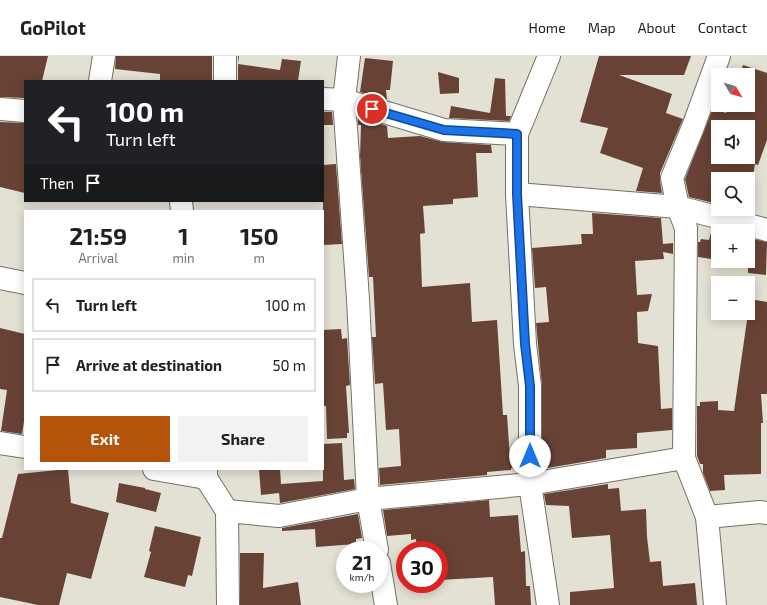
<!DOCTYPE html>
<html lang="en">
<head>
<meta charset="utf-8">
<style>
  :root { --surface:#fff; --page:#f2f2f2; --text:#202124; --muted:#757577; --line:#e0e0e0; --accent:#b45309 }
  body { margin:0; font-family:"Exo 2",sans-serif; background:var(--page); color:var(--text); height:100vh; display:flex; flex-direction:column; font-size:15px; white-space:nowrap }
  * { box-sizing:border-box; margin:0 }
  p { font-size:13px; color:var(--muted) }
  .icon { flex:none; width:22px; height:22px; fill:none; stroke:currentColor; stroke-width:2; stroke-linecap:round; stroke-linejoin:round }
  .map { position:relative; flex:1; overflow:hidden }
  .sheet { position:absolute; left:24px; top:154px; width:300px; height:260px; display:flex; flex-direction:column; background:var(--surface); border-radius:0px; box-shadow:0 2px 10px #0003 }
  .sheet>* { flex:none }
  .hud { position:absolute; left:24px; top:24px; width:300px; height:122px; border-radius:0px; box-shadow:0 2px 10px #0003; background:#202124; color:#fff; overflow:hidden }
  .needle { width:26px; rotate:128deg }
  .fabs { position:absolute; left:711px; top:12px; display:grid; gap:8px }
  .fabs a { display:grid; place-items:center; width:44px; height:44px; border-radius:0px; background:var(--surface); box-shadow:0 2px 10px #0003; font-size:20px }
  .speed { position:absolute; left:336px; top:485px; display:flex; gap:8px; font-size:20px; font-weight:700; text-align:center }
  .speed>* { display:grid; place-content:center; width:52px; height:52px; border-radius:50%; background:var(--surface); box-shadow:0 2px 10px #0003; line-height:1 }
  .speed small { font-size:10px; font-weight:400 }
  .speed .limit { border:6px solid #d22; background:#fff; color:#111 }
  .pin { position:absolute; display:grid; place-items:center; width:34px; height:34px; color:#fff; margin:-17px; border:2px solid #fff; border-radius:50%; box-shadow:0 1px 4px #0007 }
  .me { position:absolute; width:44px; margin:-22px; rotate:0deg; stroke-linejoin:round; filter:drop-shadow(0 0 3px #0008) }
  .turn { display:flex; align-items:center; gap:14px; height:84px; padding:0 16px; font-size:18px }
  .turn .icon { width:52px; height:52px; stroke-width:2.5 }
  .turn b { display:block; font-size:28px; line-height:34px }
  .then { display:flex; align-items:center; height:38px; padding:0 16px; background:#0003; gap:8px; font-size:15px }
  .eta { display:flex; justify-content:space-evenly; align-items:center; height:68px; text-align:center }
  .eta b { font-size:24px; font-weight:700; line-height:28px }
  .cta { display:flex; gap:8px; margin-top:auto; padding:8px 16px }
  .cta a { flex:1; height:46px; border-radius:0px; background:var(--accent); color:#fff; font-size:16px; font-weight:700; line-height:46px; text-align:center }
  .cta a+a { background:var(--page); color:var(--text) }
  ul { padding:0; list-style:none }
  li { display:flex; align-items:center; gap:12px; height:54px; margin:0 8px 6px; padding:0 8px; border:2px solid var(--line); border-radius:0px }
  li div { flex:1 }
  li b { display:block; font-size:15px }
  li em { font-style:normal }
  header { display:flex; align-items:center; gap:24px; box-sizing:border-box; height:56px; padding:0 20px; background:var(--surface); border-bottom:1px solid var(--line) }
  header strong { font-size:19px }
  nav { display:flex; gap:22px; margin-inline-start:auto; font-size:14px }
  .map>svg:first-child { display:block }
</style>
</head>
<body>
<header>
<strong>GoPilot</strong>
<nav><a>Home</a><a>Map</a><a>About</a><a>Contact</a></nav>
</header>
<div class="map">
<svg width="767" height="549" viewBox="0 0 767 549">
  <rect width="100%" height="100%" fill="#e3e1d4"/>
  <g fill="#684335" fill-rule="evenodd">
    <polygon points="0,0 48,0 42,25 25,25 25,42 0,41"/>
    <polygon points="116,0 212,0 212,25 160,25 160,18 115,13"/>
    <polygon points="238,0 239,0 238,8 280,14 282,3 301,5 298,25 238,25"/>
    <polygon points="599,0 691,0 684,19 619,19 672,38 666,57 683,63 660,117 660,125 662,137 636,135 643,112 600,97 608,72 580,66"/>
    <polygon points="365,2 393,5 390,34 386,34 387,44 360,36"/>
    <path d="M743 9 767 17V84L758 109 755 108 748 152V123H718V148L689 141 685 123 713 52 726 57 729 49H748V19H740ZM718 71H748V101H718Z"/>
    <polygon points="438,16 459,22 459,37 440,38"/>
    <polygon points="495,22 505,23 506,60 511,60 509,65 449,62 451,50 490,57"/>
    <polygon points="323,56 332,56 333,69 323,69"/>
    <polygon points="358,61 387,70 388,82 420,80 443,86 491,89 492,97 476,97 478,141 453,143 453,148 423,150 425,177 420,178 422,231 470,227 472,266 497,264 503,359 507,359 510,403 518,402 518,414 511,412 511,414 487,416 487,419 380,429 379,412 401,410 399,373 386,374 383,327 375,328 372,281 376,281 373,221 369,221 360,100 361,69 358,69"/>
    <polygon points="0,66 25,67 25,137 0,131"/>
    <polygon points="336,108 342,188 323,189 323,109"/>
    <polygon points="592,157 661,162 663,188 673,187 673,198 663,196 664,203 635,205 637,239 652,238 648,255 637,256 638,287 658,290 661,353 672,352 672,374 637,377 637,392 606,394 606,402 542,413 542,330 536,267 549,266 546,231 535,232 532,192 582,188 581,178 593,178"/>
    <polygon points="712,173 721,175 718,175 718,204 698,201 698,186 700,186 701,183 709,184"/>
    <polygon points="748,182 767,186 766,219 748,217 748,209 723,205 748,205"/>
    <polygon points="750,243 767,246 767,338 761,338 763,367 761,367 761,418 724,419 725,434 710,435 703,417 703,408 700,408 697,400 697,350 700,350 700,346 718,345 718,354 734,355"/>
    <polygon points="0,272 25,278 25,359 22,378 1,375 7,334 0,333"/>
    <polygon points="341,273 342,283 347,282 350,329 346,330 349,377 347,377 347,382 327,383 326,350 323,350 323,274"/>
    <polygon points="342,387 344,424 354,423 355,433 280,447 279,437 261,439 259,413 280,413 281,428 323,425 323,388"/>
    <polygon points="68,413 71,447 109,457 91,523 67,517 59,549 38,549 0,541 0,482 2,482 18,418"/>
    <polygon points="119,427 145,432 145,433 161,437 156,456 116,446"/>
    <polygon points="608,428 608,433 619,432 621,455 646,453 647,481 650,506 661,505 663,530 695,527 697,549 570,549 570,536 614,532 610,479 572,482 569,450 546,449 544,438"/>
    <polygon points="489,444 490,461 518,459 521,496 525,495 526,530 530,530 531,549 495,549 493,521 439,524 439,494 417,494 416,483 411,484 411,478 387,480 383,454"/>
    <polygon points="358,458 362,482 356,483 356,488 316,491 315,473 282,475 282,472"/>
    <polygon points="155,470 201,481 192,520 188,519 185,531 144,521 151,496 149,495"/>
    <polygon points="240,497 264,497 263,532 298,526 301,549 240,549"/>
  </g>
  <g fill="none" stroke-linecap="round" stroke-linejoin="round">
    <g stroke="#747266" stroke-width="24">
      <g id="minor">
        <polyline points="225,0 225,25"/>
        <polyline points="349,0 344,44 358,243 368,443 377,494"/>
        <polyline points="100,25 104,0"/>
        <polyline points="323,43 344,44 444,74 517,78"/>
        <polyline points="0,53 25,55"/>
        <polyline points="517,138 678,151 767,174"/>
        <polyline points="181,145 182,155"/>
        <polyline points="0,222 25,227"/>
        <polyline points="0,387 25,391"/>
        <polyline points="154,413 206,422"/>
        <polyline points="206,413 206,422 227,455 228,549"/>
        <polyline points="227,455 279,460 368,443 530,428 684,402"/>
        <polyline points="707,461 760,456 767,457"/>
        <polyline points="379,507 386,549"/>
        <polyline points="548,549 530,428 530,330 525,288 517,138 517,78 549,0"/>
        <polyline points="715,549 707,461 684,402 686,172 678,151 672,122 693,71 719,0"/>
      </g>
    </g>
    <use href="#minor" stroke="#fff" stroke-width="22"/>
  </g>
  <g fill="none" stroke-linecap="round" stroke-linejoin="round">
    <g stroke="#114b97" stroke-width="10">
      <polyline id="route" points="372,53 444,74 517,78 517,138 525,288 530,330 530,400"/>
    </g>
    <use href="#route" stroke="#1a73e8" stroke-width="7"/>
  </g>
</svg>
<div class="fabs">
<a><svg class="needle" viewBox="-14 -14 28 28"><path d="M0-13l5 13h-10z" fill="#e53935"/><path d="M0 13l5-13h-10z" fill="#757577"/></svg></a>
<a><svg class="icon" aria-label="sound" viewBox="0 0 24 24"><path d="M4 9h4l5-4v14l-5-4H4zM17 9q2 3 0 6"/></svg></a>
<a><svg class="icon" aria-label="search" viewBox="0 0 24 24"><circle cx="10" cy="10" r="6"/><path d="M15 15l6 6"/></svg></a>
<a>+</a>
<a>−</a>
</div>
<div class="speed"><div>21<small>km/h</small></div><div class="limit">30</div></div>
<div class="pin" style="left:372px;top:53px;background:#d93025"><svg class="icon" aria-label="arrive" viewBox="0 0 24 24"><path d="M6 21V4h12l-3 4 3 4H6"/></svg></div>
<svg class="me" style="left:530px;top:400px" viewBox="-20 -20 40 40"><circle r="19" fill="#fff"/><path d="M0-13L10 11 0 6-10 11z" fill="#1a73e8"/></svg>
<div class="hud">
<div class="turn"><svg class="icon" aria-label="left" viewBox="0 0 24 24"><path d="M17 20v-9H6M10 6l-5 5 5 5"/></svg><div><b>100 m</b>Turn left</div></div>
<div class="then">Then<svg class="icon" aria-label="arrive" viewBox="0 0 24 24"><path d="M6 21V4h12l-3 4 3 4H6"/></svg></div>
</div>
<section class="sheet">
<div class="eta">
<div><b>21:59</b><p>Arrival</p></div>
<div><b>1</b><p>min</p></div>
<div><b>150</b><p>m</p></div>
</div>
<ul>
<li><svg class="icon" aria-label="left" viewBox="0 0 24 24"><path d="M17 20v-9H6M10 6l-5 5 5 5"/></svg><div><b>Turn left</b></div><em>100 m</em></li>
<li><svg class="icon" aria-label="arrive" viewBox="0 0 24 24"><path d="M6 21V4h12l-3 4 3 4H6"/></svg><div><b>Arrive at destination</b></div><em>50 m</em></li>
</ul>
<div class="cta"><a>Exit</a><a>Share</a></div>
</section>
</div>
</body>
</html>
